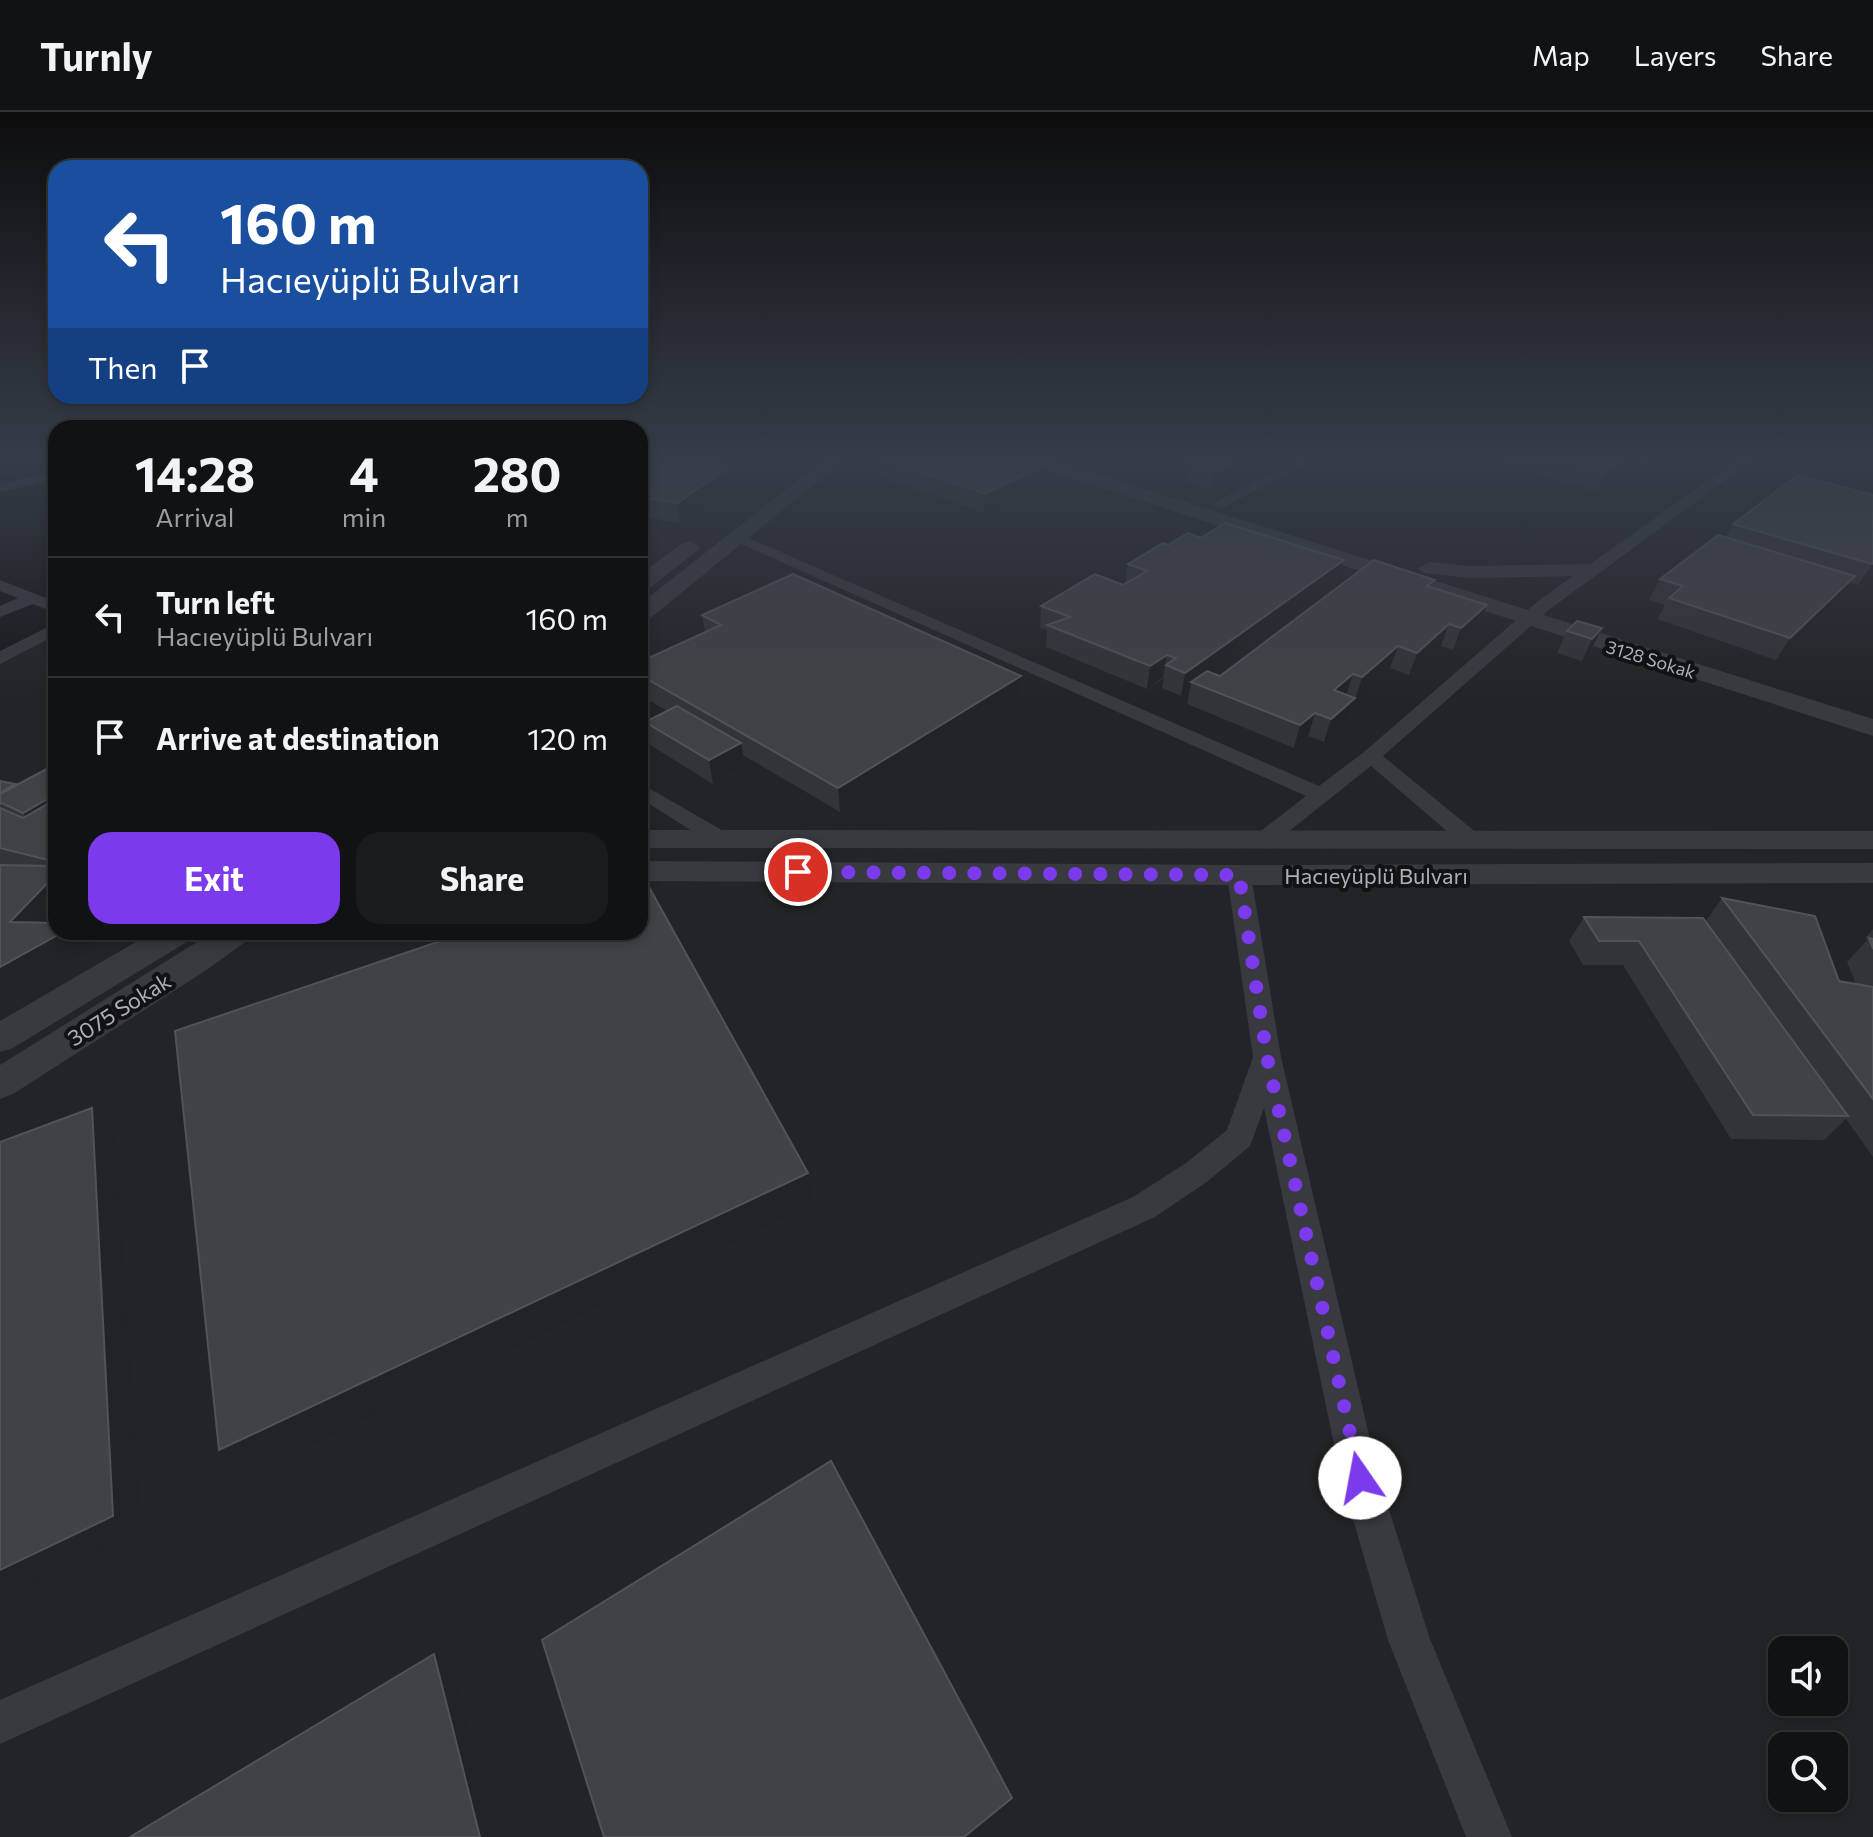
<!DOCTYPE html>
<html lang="en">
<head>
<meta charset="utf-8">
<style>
  :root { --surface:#111214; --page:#1a1b1d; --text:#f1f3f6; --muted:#9c9ea0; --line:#303234; --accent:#7c3aed }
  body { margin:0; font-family:Commissioner,sans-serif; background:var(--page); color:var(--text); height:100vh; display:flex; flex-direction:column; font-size:30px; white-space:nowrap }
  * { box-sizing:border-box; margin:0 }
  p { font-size:26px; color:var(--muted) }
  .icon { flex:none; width:44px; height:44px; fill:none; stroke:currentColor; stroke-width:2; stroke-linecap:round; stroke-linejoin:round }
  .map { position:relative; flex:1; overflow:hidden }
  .drawer { position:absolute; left:48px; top:308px; width:600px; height:520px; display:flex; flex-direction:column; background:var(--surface); border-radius:24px; box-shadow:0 4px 12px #0003,0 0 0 2px var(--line) }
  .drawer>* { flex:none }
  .top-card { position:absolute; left:48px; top:48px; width:600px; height:244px; border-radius:24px; box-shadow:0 4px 12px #0003,0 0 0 2px var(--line); background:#1a4fa0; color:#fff; overflow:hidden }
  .buttons { position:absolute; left:1768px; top:1524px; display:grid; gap:16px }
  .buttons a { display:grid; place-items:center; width:80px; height:80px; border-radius:16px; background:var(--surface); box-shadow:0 4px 12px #0003,0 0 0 2px var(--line); font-size:40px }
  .pin { position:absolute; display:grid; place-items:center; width:68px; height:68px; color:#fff; margin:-34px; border:4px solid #fff; border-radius:50%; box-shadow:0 2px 8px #0007 }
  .me { position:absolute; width:88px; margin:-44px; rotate:348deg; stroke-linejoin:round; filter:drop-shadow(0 0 6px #0008) }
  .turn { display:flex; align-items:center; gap:28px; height:168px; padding:0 40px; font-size:36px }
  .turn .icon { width:104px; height:104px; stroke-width:2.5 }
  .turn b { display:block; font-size:56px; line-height:68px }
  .then { display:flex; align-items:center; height:76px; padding:0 40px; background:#0003; gap:16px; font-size:30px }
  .eta { display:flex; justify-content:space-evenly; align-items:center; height:136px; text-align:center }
  .eta b { font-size:48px; font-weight:700; line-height:56px }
  .button { display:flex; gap:16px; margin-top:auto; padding:16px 40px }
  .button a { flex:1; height:92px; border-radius:24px; background:var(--accent); color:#fff; font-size:32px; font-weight:700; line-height:92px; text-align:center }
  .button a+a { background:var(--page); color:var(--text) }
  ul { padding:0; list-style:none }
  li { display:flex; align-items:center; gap:24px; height:120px; padding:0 40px; border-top:2px solid var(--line) }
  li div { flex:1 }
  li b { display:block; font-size:30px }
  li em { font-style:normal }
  header { display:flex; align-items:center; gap:48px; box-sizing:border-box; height:112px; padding:0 40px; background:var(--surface); border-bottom:2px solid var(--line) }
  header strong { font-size:38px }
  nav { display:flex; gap:44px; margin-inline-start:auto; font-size:28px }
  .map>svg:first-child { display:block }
</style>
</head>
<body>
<header>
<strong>Turnly</strong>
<nav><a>Map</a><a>Layers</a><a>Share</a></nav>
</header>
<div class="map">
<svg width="1873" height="1725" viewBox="0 0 1873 1725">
  <rect width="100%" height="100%" fill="#17181a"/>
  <path fill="#232427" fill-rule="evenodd" d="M640 343H1873V1725H0V549L56 517V820H640ZM1782 1538H1834V1590H1782ZM1782 1634H1834V1686H1782Z"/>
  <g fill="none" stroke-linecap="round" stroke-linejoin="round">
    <g fill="#383a3f" fill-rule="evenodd">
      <polygon points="1305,343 1323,343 1224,395 1219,396 1212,392"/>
      <polygon points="1744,343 1760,343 1550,497 1383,644 1478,722 1481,727 1478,732 1462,732 1371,654 1273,732 1257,732 1254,727 1257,722 1306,684 728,426 736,421 741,423 1319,674 1364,640 1538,489"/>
      <polygon points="56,359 56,367 0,380 0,372"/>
      <polygon points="0,468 56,490 56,501 33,492 0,505 0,494 18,486 0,479"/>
      <polygon points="56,511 56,523 0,552 0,539"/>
      <polygon points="640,671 727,721 730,726 727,731 711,731 640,686"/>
      <polygon points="1239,755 1247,758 1251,763 1281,945 1379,1366 1430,1527 1512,1725 1466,1725 1388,1528 1341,1366 1264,996 1250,1034 1208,1069 1155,1105 0,1632 0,1588 1133,1085 1186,1051 1227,1018 1253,945 1227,763 1231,758"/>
    </g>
    <g fill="#383a3f" fill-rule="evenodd">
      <polygon points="830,343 850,343 648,508 640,510 640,492"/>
      <polygon points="1009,343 1037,343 1873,607 1873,624 1012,347"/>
      <polygon points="690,429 700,435 697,439 648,477 640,479 640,462 683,431"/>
      <polygon points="1430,450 1470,454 1590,452 1601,458 1590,464 1470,466 1422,461 1419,456"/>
      <polygon points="640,718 1873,719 1873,737 640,736"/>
      <polygon points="640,749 1239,753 1873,751 1873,771 1239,773 640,769"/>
      <polygon points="153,820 194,820 190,828 13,936 0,940 0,909"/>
      <polygon points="213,820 252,820 248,828 205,859 13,982 0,987 0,953"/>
    </g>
  </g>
  <g fill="#333438">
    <polygon points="640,343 666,343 730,354 733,373 680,411 640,404 640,346 642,344"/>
    <polygon points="1178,343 1245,343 1239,346 1236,345 1231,370 1210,379 1189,370 1190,360 1177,355"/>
    <polygon points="1473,343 1666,343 1648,355 1631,350 1626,360 1596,379"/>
    <polygon points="877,345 1043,373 984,401 878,364"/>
    <polygon points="1873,383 1873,459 1858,473 1851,471 1842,485 1776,548 1657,507 1665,493 1649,488 1660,467 1726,425 1733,412"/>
    <polygon points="1168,433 1338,469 1212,561 1220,564 1435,468 1432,476 1487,493 1478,515 1453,538 1441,534 1409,563 1390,556 1355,587 1348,609 1324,630 1308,624 1294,636 1187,592 1190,577 1181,584 1162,576 1164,566 1147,577 1046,535 1047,518 1040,516 1041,494 1123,473 1125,472 1128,452"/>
    <polygon points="702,503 1021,564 1020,587 840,700 743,643 745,654 713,672 650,633 645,610 667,599 640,583 640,550 705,520"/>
    <polygon points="1602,516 1591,538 1582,549 1557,541 1567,519"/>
    <polygon points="56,652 56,807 52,811 96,836 0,891 0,669 16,673"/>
    <polygon points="1722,786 1839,869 1856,872 1847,850 1867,828 1866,825 1873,817 1873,1045 1846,1007 1824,1028 1731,1027 1623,853 1583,853 1569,829 1584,805 1706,809"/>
  </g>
  <g fill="#222326">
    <polygon points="1237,343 1231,370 1210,379 1214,359 1214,344"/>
    <polygon points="1632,343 1634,343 1626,360 1596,379 1605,360"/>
    <polygon points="1653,343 1666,343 1648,355"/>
    <polygon points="730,354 733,373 680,411 677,391"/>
    <polygon points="1044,354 1043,373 984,401 985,382"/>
    <polygon points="1344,448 1338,469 1197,572 1191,570 1190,577 1181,584 1185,561"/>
    <polygon points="1873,451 1873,459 1858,473"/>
    <polygon points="1855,464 1842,485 1776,548 1790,526"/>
    <polygon points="1487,493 1478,515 1453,538 1461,516"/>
    <polygon points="1449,512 1441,534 1409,563 1417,541"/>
    <polygon points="1602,516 1591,538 1582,549 1592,527"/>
    <polygon points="1398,534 1390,556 1355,588 1362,565"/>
    <polygon points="1167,543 1163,565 1147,577 1150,554"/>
    <polygon points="1353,562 1346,584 1334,578"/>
    <polygon points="1021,564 1020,587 840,700 838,676"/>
    <polygon points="1355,586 1348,609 1324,630 1331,607"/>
    <polygon points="1315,601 1308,624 1294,636 1300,613"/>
    <polygon points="741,631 745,654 713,672 709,648"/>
    <polygon points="15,672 32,695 56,682 56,716 41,724 23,701 0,681"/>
    <polygon points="56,762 56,807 31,834 10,810"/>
    <polygon points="63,820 83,820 96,836 0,891 0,855"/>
    <polygon points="92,996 115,1019 142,1420 0,1490 0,1458"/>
    <polygon points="808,1061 813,1091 251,1362 219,1338"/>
    <polygon points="434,1542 453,1555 497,1725 480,1725"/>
    <polygon points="1012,1686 1009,1694 970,1725 964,1725"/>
  </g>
  <g fill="#404246" stroke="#505358" stroke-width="2">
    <polygon points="644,343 666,343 730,354 677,391 640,385 640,346"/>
    <polygon points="880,343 1012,343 1044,354 985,382 877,345"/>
    <polygon points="1200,343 1215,343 1235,351 1214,359 1192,351 1206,346"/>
    <polygon points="1547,343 1632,343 1605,360"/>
    <polygon points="1798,363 1873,383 1873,451 1872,452 1733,412"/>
    <polygon points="1225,411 1344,448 1185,561 1166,553 1176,546 1167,543 1150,554 1047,513 1070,505 1041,494 1095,462 1123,473 1147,459 1128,452 1163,431 1168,433 1188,421 1201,426"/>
    <polygon points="1718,423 1855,464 1790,526 1669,486 1683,474 1660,467"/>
    <polygon points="1374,448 1435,468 1427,474 1487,493 1461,516 1449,512 1417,541 1398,534 1362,565 1353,562 1334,578 1355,586 1331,607 1315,601 1300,613 1191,570 1207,559 1220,564"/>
    <polygon points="793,462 1021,564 838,676 640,563 640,550 721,513 702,503"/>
    <polygon points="1577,509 1602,516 1592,527 1567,519"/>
    <polygon points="677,594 741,631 709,648 645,610"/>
    <polygon points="56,652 56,682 23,701 2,691 0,692 0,682"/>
    <polygon points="0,669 15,672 0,681"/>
    <polygon points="56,687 56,750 0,736 0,696 23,706"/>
    <polygon points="0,753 56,754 56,762 10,810 56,811 56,820 63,820 0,855"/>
    <polygon points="644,766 808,1061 219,1338 175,919 467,820 640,820 640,768"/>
    <polygon points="1722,786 1815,804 1839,869 1873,875 1873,987"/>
    <polygon points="1584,805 1703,806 1848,1004 1753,1003 1639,829 1599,829"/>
    <polygon points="1869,826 1873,827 1873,837"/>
    <polygon points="92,996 113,1404 0,1458 0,1030"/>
    <polygon points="831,1349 1012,1686 964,1725 604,1725 542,1528"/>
    <polygon points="434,1542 480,1725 130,1725"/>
  </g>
  <linearGradient id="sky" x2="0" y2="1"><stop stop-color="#0d0d0e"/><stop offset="0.59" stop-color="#363d49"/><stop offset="1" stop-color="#363d49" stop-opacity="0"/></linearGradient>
  <rect width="1873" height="585" fill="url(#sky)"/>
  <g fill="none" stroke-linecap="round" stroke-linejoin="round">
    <polyline stroke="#7c3aed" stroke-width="14" stroke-dasharray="0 25.2" points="798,760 1239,763 1267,945 1360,1366"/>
  </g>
  <g text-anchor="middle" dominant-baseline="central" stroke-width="8" stroke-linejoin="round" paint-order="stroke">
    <g font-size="18" fill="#a9b0ba" stroke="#121215">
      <text transform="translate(1651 547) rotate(17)">3128 Sokak</text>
    </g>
    <g font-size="22" fill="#a9b0ba" stroke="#121215">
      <text x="1376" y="763">Hacıeyüplü Bulvarı</text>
      <text transform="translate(119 897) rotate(-32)">3075 Sokak</text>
    </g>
  </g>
</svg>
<div class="buttons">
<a><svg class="icon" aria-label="sound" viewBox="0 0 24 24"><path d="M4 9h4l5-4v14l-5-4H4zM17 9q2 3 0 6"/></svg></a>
<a><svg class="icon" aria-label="search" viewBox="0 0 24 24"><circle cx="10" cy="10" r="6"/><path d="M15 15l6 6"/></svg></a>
</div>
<div class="pin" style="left:798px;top:760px;background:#d93025"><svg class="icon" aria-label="arrive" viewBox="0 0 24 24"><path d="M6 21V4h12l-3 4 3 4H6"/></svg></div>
<svg class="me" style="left:1360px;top:1366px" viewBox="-20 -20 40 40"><circle r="19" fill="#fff"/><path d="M0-13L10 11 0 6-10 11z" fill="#7c3aed"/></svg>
<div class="top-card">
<div class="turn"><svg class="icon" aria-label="left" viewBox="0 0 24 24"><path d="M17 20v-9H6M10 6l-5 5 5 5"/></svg><div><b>160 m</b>Hacıeyüplü Bulvarı</div></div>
<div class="then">Then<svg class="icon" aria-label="arrive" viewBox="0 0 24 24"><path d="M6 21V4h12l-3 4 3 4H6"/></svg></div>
</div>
<section class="drawer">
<div class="eta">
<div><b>14:28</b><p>Arrival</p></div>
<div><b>4</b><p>min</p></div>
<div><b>280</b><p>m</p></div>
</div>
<ul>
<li><svg class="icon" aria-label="left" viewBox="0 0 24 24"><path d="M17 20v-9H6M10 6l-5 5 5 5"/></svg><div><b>Turn left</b><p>Hacıeyüplü Bulvarı</p></div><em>160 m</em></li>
<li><svg class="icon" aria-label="arrive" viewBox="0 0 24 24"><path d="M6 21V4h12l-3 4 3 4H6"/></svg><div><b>Arrive at destination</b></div><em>120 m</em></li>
</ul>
<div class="button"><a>Exit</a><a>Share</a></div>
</section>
</div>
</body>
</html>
